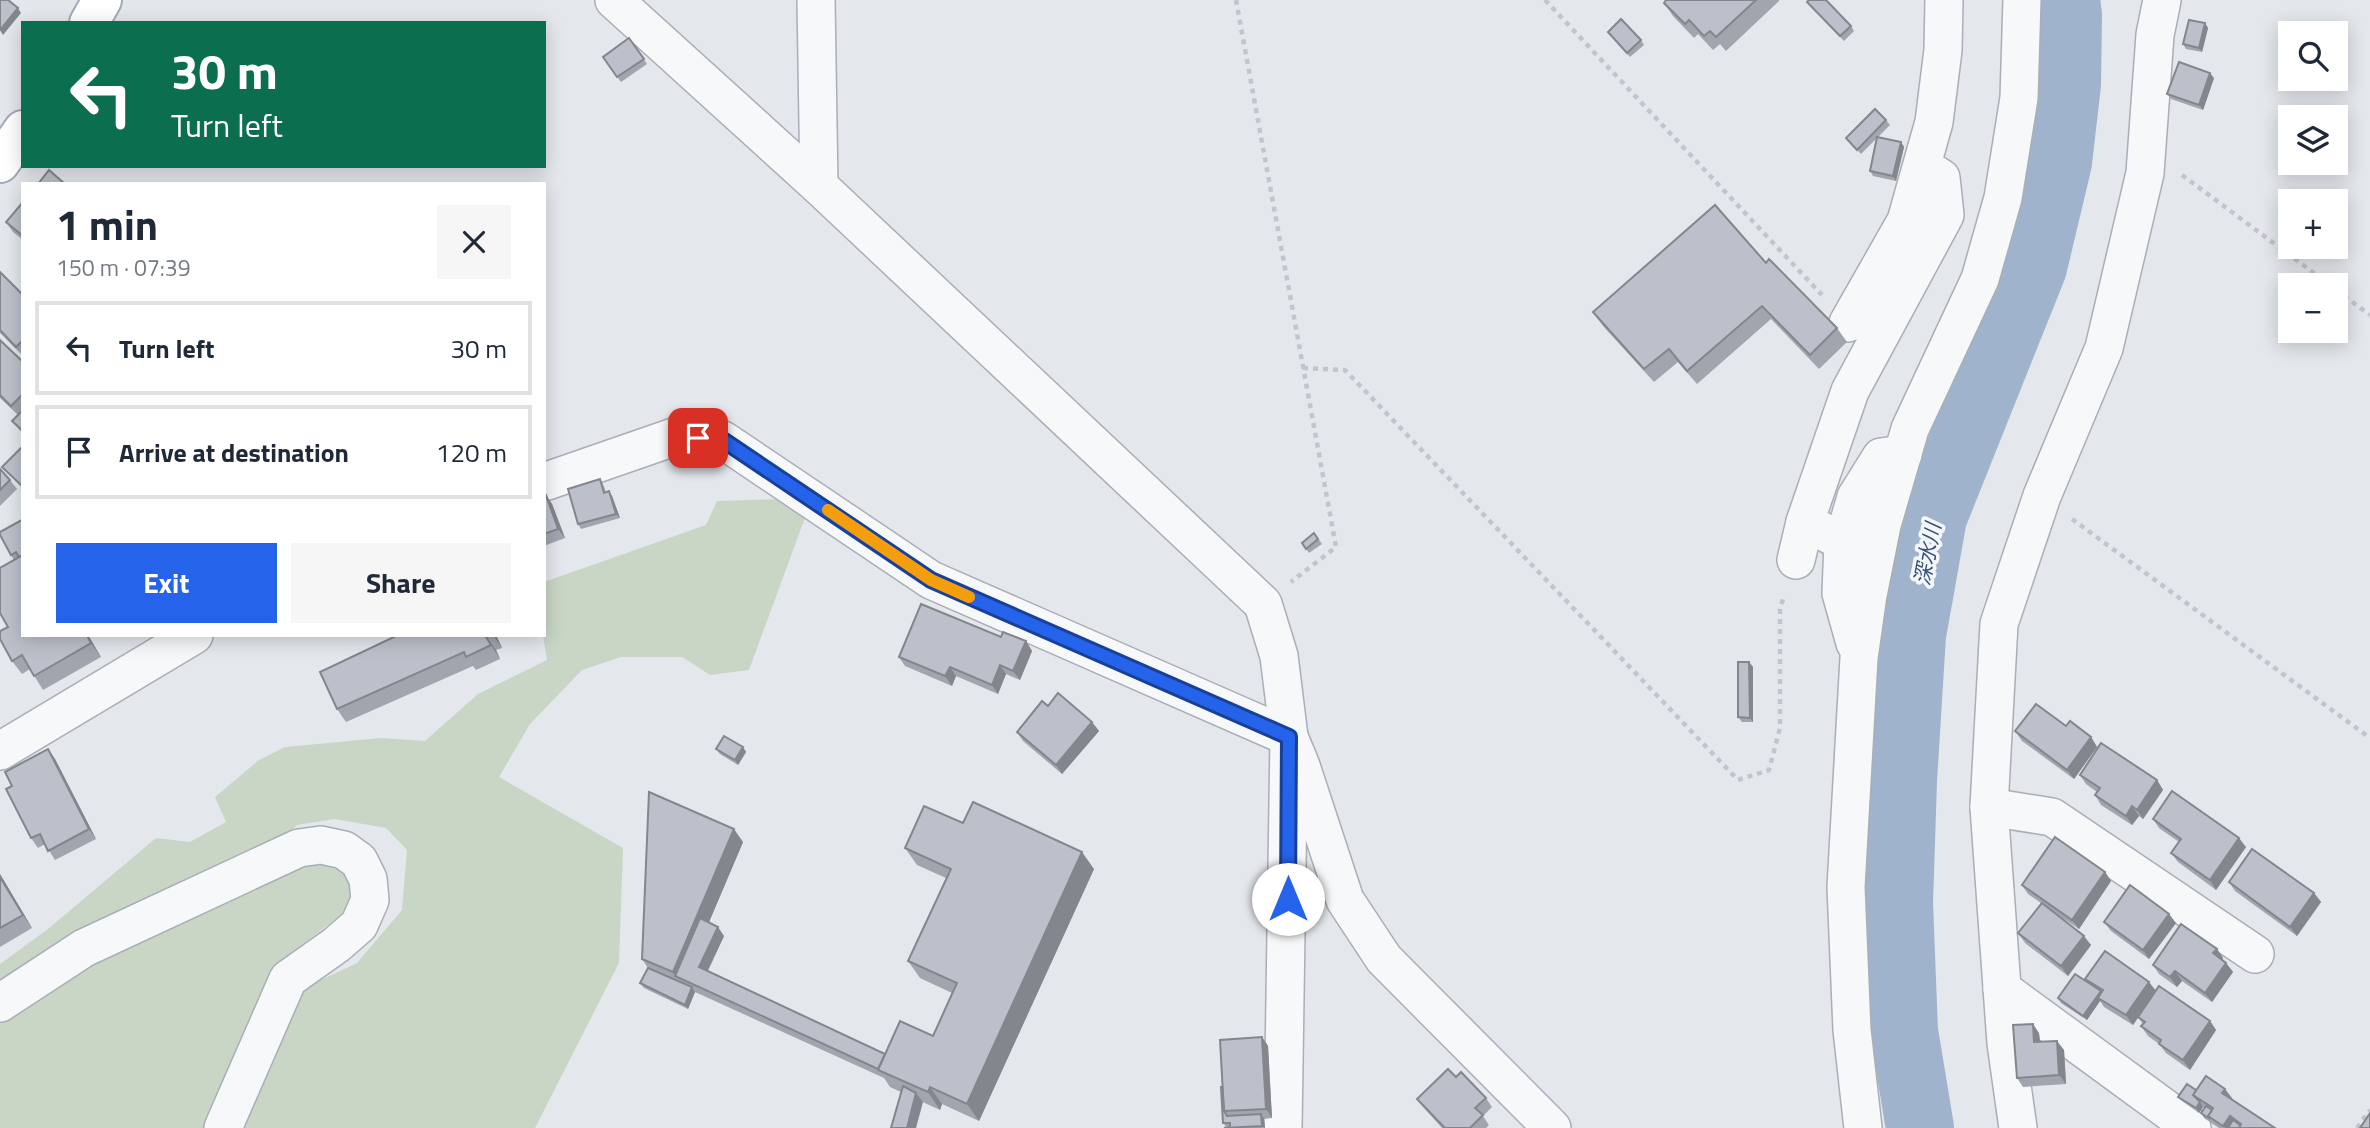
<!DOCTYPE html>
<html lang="en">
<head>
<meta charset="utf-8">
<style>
  :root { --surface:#fff; --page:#f6f6f7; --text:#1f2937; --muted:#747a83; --line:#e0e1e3; --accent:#2563eb }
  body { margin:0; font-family:"Titillium Web","Noto Sans JP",sans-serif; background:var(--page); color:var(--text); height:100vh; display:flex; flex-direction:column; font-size:26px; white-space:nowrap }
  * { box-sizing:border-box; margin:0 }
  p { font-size:23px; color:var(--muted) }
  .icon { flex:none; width:38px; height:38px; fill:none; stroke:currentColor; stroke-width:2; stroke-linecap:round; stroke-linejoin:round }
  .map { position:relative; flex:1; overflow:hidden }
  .drawer { position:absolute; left:21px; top:182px; width:525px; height:455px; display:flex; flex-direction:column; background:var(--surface); border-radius:0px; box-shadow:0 4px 18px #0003 }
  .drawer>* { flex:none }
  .banner { position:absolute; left:21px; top:21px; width:525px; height:147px; border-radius:0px; box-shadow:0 4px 18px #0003; background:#0b6e4f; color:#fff; overflow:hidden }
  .controls { position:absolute; left:2278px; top:21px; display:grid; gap:14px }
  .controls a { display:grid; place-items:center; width:70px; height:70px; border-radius:0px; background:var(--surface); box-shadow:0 4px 18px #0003; font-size:35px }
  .pin { position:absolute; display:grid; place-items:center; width:60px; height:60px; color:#fff; margin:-30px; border-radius:14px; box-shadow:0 4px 10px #0006 }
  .me { position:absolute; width:77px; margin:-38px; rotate:0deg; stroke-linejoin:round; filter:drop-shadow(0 0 5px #0008) }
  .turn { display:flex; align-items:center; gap:24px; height:147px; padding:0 35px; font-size:32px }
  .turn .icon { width:91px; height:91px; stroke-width:2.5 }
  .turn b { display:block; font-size:49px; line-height:60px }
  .round { display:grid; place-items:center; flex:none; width:74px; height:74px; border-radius:0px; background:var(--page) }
  .overview { display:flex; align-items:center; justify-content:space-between; height:119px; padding:0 35px }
  h1 { font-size:42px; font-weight:700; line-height:52px }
  .action { display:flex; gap:14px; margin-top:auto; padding:14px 35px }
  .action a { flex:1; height:80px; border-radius:0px; background:var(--accent); color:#fff; font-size:28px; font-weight:700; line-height:80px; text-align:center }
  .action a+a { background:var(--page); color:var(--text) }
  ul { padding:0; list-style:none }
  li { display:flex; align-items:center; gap:21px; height:94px; margin:0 14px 10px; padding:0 21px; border:4px solid var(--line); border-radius:0px }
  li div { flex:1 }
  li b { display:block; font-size:26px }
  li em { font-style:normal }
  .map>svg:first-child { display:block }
</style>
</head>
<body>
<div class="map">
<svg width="2370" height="1128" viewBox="0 0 2370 1128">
  <rect width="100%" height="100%" fill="#e4e7ec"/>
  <g fill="#c9d6c5">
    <polygon points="783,499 806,515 749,670 710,675 682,657 621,657 582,670 530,724 499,777 623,848 619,963 535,1128 240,1128 304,988 357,963 402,910 407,850 386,828 335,819 297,825 273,849 0,988 0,964 48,929 156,838 190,842 226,822 215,797 259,760 285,747 381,738 425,741 478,694 547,660 543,635 544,582 706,525 717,501"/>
    <polygon points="312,857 337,867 354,883 346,911 285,958 213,1128 0,1128 0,1012 89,957"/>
  </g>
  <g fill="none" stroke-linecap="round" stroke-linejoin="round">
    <polyline stroke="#9fb4cc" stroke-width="68" points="1920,1128 1904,1031 1899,903 1903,781 1912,635 1933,517 2033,267 2058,162 2067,84 2068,15 2066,0"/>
    <g stroke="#a9aeb7" stroke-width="40">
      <g id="minor">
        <polyline points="614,0 819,186 1263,604 1279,656 1289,737 1283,1128"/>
        <polyline points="816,0 819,186"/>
        <polyline points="1848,323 1906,221 1934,122 1943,50 1944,0"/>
        <polyline points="544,482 674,437 723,440 931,580 1289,737 1301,766 1345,900 1384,959 1552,1128"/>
        <polyline points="1843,542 1805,522 1850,391 1945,215 1941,178 1922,166"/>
        <polyline points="1796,560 1805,522"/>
        <polyline points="1855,643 1841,593 1843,542 1856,497 1881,457 1903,454"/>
        <polyline points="0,751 194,635"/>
        <polyline points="1989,807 2052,817 2255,954"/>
        <polyline points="2002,989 2192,1128"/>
        <polyline points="0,1003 84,948 299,848 321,845 344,850 359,861 368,879 370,900 359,925 336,945 288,979 223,1128"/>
        <polyline points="1863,1128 1852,1030 1846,887 1859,658 1868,595 1882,525 1910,429 1980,279 2003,198 2019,98 2022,0"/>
        <polyline points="2018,1128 2006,1043 1989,807 1999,624 2042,496 2104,348 2145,173 2155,35 2162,0"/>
      </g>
    </g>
    <g stroke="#a3abb8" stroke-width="42">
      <g id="major">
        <polyline points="89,23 102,0"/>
        <polyline points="0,163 23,130"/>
      </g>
    </g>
    <g stroke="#c2c5cb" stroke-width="4.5" stroke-dasharray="5 5" stroke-linecap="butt">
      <polyline points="1236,0 1336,547 1291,582"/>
      <polyline points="1545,0 1822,295"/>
      <polyline points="2182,175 2330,285"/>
      <polyline points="2336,290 2370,315"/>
      <polyline points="1303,368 1345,370 1738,780 1769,770 1780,728 1780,609 1784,596"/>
      <polyline points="2072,519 2370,738"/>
      <polyline points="2357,1128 2370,1110"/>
    </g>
    <use href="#minor" stroke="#f7f8fa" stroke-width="37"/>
    <use href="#major" stroke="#fff" stroke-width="38"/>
  </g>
  <g fill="#a1a5ae">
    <polygon points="1666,0 1779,0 1779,1 1726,51 1720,44 1713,50 1698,34 1694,38 1673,16 1664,3"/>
    <polygon points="1807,2 1851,26 1854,31 1844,41"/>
    <polygon points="2205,23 2208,28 2202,52 2186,49 2183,44"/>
    <polygon points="1608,32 1641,40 1644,45 1630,57"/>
    <polygon points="629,38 647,64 621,82 603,57"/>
    <polygon points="2214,78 2203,110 2171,99 2167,94"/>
    <polygon points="1886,120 1890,125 1877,138 1901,142 1904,147 1896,181 1873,176 1870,171 1877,138 1861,154 1846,138"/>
    <polygon points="23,202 23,240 13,232 6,222"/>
    <polygon points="1766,263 1837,328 1847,342 1819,369 1771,319 1697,384 1678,362 1654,382 1603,326 1593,312"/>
    <polygon points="0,272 23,295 23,356 0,333"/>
    <polygon points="0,340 23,362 23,434 12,421 18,415 0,398"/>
    <polygon points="0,469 10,480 17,489 0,506"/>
    <polygon points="600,479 603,484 606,492 612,496 620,518 581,529 578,524"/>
    <polygon points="544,496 552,504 565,538 544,546"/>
    <polygon points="23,521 23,635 88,635 101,657 43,690 30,669 22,674 12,661 8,627 14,560 11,555"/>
    <polygon points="1314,533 1322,544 1309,553 1302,543"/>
    <polygon points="398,635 496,635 502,648 496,650 500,659 476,670 473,666 346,722 337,709"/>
    <polygon points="1001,637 1026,641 1032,651 1020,680 1006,674 998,694 956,676 952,686 905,666 899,657"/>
    <polygon points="1749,662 1753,667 1753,722 1742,722 1738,717"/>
    <polygon points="1048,706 1092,722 1099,731 1062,774 1023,741 1017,732"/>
    <polygon points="2066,726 2091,737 2097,747 2074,779 2022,741 2015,731"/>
    <polygon points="743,747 746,752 738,765 720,754 716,749"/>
    <polygon points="48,749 55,759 96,839 55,860 45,844 38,848 31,838 12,786"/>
    <polygon points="2080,775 2157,780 2163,790 2143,819 2139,816 2132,825 2101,805 2095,795 2097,792 2086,784"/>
    <polygon points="2153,819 2246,847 2216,890 2178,862 2171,853 2179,842 2159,828"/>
    <polygon points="963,823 1094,869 979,1121 942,1104 940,1110 890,1087 884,1078 695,992 688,1009 644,988 640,983 648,968 642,959 743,842 709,922 724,936 708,971 885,1054 933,1036 952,993 920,978 908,961 946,878 917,865 905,848"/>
    <polygon points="2105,872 2111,881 2079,929 2052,911 2091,945 2068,976 2025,943 2018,933 2041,903 2028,894 2022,885"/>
    <polygon points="0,874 32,928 0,947"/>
    <polygon points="2229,882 2314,893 2321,902 2297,936 2235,891"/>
    <polygon points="2104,922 2176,923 2149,959 2111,931"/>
    <polygon points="2217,949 2223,958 2222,960 2226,963 2233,972 2212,1002 2182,981 2177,987 2159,974 2153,965"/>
    <polygon points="2085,979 2155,991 2210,1021 2216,1030 2190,1070 2166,1053 2159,1044 2148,1036 2141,1026 2143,1024 2138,1017 2141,1013 2133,1025 2104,1007 2100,1001 2087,1020 2061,1003 2058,998 2089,983"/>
    <polygon points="2039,1033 2040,1042 2064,1050 2066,1084 2023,1087 2017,1078"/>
    <polygon points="1262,1037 1268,1046 1272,1118 1264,1119 1265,1128 1224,1128 1226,1127 1223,1123 1222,1087"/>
    <polygon points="1456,1077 1486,1098 1492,1107 1483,1116 1489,1125 1486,1128 1442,1128 1424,1108 1417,1099"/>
    <polygon points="2196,1090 2232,1098 2231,1099 2275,1128 2219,1128 2204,1118 2201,1113 2205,1108 2203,1107 2199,1113 2182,1101 2178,1097"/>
  </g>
  <g fill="#83868d">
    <polygon points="18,8 21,13 3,35 0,30"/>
    <polygon points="2205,23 2208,28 2202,52 2199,48"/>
    <polygon points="2210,73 2214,78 2203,110 2199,105"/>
    <polygon points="1901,142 1904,147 1896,181 1893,176"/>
    <polygon points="609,491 612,496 620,518 616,514"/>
    <polygon points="546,495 552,504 565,538 558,529"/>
    <polygon points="87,635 88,635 101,657 91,643"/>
    <polygon points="493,635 496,635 502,648"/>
    <polygon points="486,637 496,650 500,659 491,645"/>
    <polygon points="1026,641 1032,651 1020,680 1013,671"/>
    <polygon points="1749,662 1753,667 1753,722 1750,718"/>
    <polygon points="1000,665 1006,674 998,694 992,685"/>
    <polygon points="950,667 956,676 952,686 945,676"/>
    <polygon points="1092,722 1099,731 1062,774 1056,765"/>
    <polygon points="2091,737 2097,747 2074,779 2067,770"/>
    <polygon points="743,747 746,752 738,765 735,760"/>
    <polygon points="48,749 55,759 96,839 89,829"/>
    <polygon points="2157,780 2163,790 2143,819 2137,810"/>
    <polygon points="2132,806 2139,816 2132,825 2126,816"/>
    <polygon points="734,829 743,842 684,981 675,976 673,972"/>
    <polygon points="2239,838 2246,847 2216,890 2210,880"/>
    <polygon points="1082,852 1094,869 979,1121 967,1104"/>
    <polygon points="2105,872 2111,881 2079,929 2072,920"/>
    <polygon points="0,874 32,928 23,915 0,877"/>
    <polygon points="2314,893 2321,902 2297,936 2290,927"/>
    <polygon points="2169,914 2176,923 2149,959 2143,950"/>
    <polygon points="718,927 724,936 705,976 699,967"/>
    <polygon points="2084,936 2091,945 2068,976 2061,966"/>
    <polygon points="2217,949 2223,958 2219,963 2213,953"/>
    <polygon points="2226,963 2233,972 2212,1002 2205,993"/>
    <polygon points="2175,971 2182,981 2177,987 2170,977"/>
    <polygon points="2149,982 2156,991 2133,1025 2126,1015"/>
    <polygon points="692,987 695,992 688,1009 685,1005"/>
    <polygon points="2101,991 2104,996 2098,998 2100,1001 2087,1020 2083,1016"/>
    <polygon points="2210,1021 2216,1030 2190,1070 2183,1060"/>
    <polygon points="2033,1024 2039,1033 2041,1052 2034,1042"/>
    <polygon points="1262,1037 1268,1046 1272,1118 1266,1109"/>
    <polygon points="2057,1041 2064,1050 2066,1084 2059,1075"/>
    <polygon points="930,1087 942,1104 940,1110 928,1092"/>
    <polygon points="2225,1089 2232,1098 2229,1102 2222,1093"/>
    <polygon points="916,1093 923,1102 916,1128 907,1128"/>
    <polygon points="2200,1102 2203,1107 2199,1113 2196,1108"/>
    <polygon points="1261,1114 1264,1119 1265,1128 1262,1126"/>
    <polygon points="2230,1116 2237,1125 2235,1128 2225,1128 2223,1126"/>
  </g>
  <g fill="#bbc0ca" stroke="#83868d" stroke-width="2">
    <polygon points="0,0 8,0 18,8 0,30"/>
    <polygon points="1666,0 1756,0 1716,37 1710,31 1704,36 1689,20 1685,24 1664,3"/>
    <polygon points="1809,0 1826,0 1851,26 1840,36 1807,2"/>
    <polygon points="1621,19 1641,40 1627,53 1608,32"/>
    <polygon points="2189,20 2205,23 2199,48 2183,44"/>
    <polygon points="629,38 644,59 617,77 603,57"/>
    <polygon points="2179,62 2210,73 2199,105 2167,94"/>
    <polygon points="1875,109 1886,120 1857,150 1846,138"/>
    <polygon points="1877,137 1901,142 1893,176 1870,171"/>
    <polygon points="49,170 65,184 38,184"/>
    <polygon points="23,202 23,236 6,222"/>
    <polygon points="1715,205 1766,263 1769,259 1837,328 1810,355 1762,306 1687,371 1669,349 1644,369 1593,312"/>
    <polygon points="0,272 23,295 23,343 21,342 16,347 0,330"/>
    <polygon points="0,340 23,362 23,394 11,406 0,395"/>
    <polygon points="23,410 23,431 12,421"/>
    <polygon points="23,446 23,487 2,467"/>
    <polygon points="0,469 10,480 0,490"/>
    <polygon points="600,479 604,493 609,491 616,514 578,524 568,489"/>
    <polygon points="546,495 558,529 544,534 544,496"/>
    <polygon points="22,520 23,555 19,557 16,552 11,555 0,535 0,532"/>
    <polygon points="1314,533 1318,539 1306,549 1302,543"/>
    <polygon points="23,555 23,635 87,635 91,643 34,676 22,655 12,661 0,639 0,631 8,627 0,613 0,568"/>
    <polygon points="921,604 1001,637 1003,632 1026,641 1013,671 1000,665 992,685 950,667 945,676 899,657"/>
    <polygon points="398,635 490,635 486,637 491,645 466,657 464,652 337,709 320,672"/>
    <polygon points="1738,662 1749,662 1750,718 1738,717"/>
    <polygon points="1058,693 1092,722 1056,765 1017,732 1042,701 1048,706"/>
    <polygon points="2036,704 2066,726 2070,721 2091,737 2067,770 2015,731"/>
    <polygon points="724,736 743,747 735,760 716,749"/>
    <polygon points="2101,743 2157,780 2137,810 2132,806 2126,816 2095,795 2100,788 2080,775"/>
    <polygon points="48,749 89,829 48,851 40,834 31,838 6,789 12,786 5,772"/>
    <polygon points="2172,791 2239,838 2210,880 2171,853 2181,839 2153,819"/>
    <polygon points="649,792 734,829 673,972 642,959"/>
    <polygon points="973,802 1082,852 967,1104 930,1087 928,1092 878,1070 900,1021 933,1036 957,983 908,961 951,869 905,848 924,806 963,823"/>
    <polygon points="2055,837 2105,872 2072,920 2022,885"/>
    <polygon points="2252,849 2314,893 2290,927 2229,882"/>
    <polygon points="0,877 23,915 0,928"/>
    <polygon points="2130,885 2169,914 2143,950 2104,922"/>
    <polygon points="2042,903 2084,936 2061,966 2018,933"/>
    <polygon points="700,918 718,927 699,967 885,1054 878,1069 675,976"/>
    <polygon points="2181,924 2217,949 2213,953 2226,963 2205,993 2175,971 2170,977 2153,965"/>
    <polygon points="2105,951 2149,982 2126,1015 2098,998 2103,990 2085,979"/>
    <polygon points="648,968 692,987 685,1005 640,983"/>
    <polygon points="2075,974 2101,991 2083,1016 2058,998"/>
    <polygon points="2159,986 2210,1021 2183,1060 2159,1044 2161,1040 2141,1026 2145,1022 2138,1017"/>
    <polygon points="2033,1024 2034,1042 2057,1041 2059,1075 2017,1078 2013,1025"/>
    <polygon points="1262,1037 1266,1109 1224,1111 1220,1040"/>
    <polygon points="1448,1069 1456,1077 1461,1072 1486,1098 1475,1108 1483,1115 1470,1128 1445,1128 1417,1099"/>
    <polygon points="2206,1076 2225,1089 2222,1093 2275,1128 2239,1128 2241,1124 2230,1116 2223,1126 2208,1116 2213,1108 2193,1095"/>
    <polygon points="2187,1084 2196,1090 2193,1095 2200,1102 2196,1108 2178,1097"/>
    <polygon points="903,1086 916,1093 907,1128 891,1128"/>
    <polygon points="1221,1087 1222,1087 1224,1111 1227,1116 1261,1114 1262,1126 1224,1128 1230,1127 1230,1123 1223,1123"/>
    <polygon points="2206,1106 2212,1110 2208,1116 2210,1119 2201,1113"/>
    <polygon points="2370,1113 2370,1128 2360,1128"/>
    <polygon points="2233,1120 2240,1125 2239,1128 2228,1128"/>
  </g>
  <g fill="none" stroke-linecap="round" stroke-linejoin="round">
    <g stroke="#184099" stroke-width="18">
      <polyline id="route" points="698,438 723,440 931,580 1289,737 1288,899"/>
    </g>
    <use href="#route" stroke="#2563eb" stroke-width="12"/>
    <polyline stroke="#f59e0b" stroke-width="12" points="828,510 931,580 969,597"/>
  </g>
  <g text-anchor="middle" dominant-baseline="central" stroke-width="7" stroke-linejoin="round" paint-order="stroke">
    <g font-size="21" font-style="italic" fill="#34527a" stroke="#f4f6f9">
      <text transform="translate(1927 554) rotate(-79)">深水川</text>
    </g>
  </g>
</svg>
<div class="controls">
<a><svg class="icon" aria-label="search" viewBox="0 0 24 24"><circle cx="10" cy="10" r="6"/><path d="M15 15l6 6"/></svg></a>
<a><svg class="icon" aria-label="layers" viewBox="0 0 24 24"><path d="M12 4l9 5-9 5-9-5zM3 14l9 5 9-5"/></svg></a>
<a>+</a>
<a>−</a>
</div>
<div class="pin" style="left:698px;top:438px;background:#d93025"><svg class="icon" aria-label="arrive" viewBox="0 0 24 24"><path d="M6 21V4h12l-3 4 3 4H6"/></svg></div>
<svg class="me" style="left:1288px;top:899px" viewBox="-20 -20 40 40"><circle r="19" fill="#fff"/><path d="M0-13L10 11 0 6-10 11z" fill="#2563eb"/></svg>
<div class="banner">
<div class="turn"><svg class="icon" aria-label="left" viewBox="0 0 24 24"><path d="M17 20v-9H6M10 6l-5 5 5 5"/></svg><div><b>30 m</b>Turn left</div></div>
</div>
<section class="drawer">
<div class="overview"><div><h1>1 min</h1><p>150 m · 07:39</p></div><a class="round"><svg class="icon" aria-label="close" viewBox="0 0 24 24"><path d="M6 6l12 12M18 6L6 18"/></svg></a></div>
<ul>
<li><svg class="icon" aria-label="left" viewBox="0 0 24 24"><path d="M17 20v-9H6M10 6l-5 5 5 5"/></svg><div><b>Turn left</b></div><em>30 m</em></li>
<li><svg class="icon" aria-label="arrive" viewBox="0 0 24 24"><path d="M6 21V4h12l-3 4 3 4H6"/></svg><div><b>Arrive at destination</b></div><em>120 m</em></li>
</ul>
<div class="action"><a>Exit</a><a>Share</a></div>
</section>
</div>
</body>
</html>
